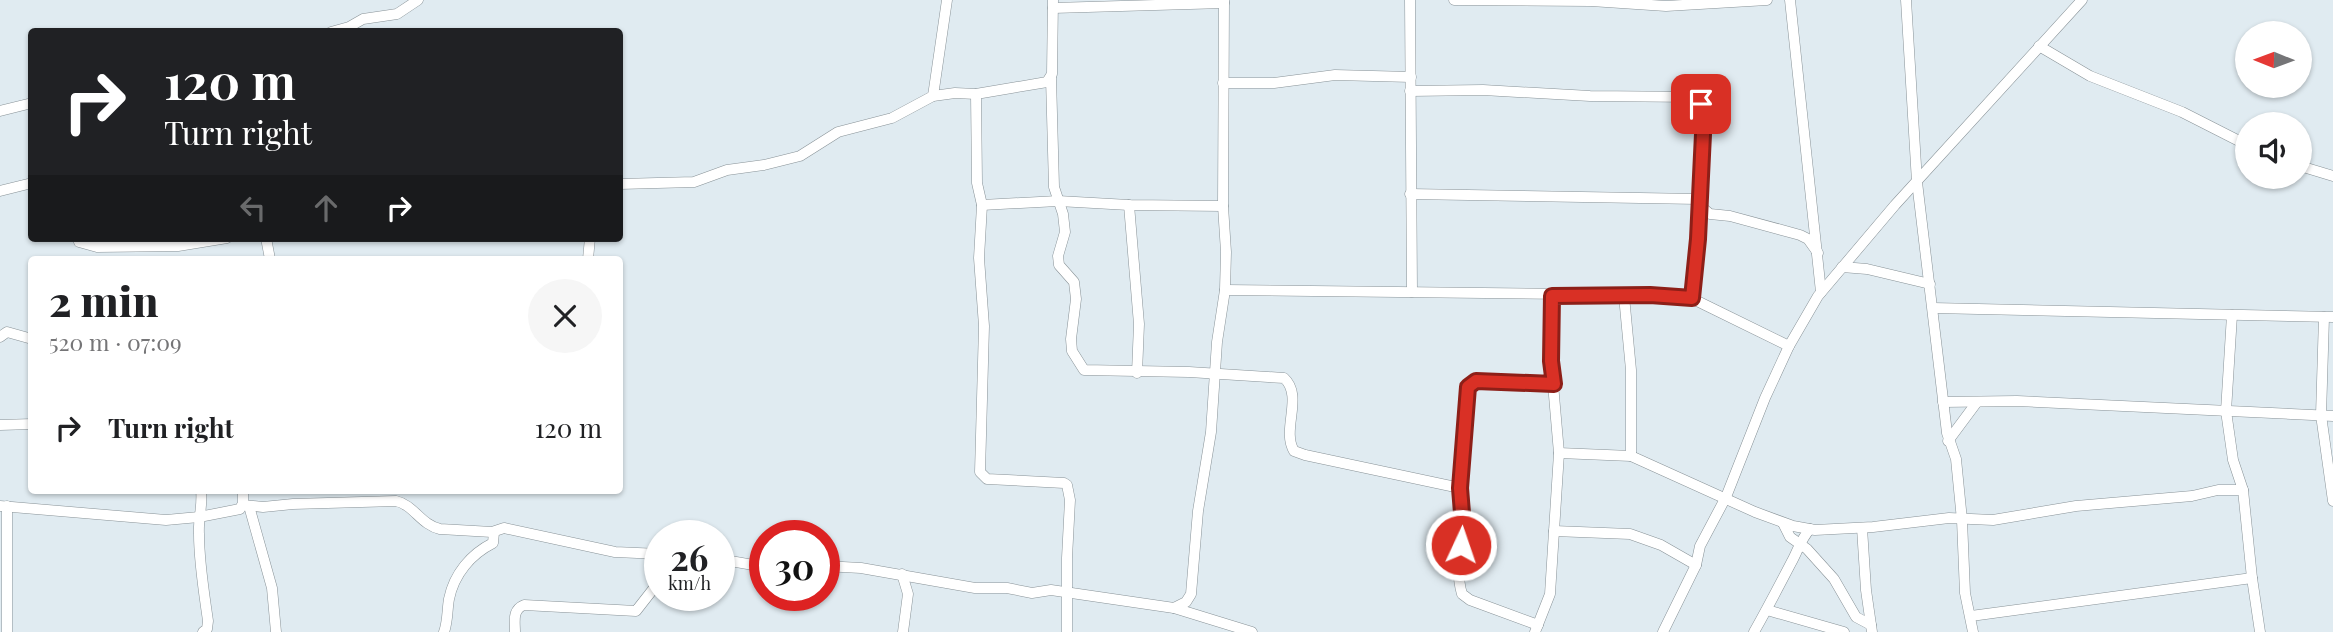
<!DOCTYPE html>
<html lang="en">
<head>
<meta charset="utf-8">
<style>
  :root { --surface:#fff; --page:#f6f6f6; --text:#202124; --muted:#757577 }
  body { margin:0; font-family:"Playfair Display",serif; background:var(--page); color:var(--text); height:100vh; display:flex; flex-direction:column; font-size:26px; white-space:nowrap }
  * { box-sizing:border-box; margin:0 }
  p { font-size:23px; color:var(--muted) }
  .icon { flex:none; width:38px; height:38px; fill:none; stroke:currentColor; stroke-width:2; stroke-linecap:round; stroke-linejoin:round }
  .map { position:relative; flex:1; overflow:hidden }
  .panel { position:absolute; left:28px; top:256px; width:595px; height:238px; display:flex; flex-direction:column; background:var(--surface); border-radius:7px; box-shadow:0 2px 5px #0004 }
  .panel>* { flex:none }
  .hud { position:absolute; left:28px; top:28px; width:595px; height:214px; border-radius:7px; box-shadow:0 2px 5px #0004; background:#202124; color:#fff; overflow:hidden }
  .needle { width:46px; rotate:271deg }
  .fabs { position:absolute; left:2235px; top:21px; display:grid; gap:14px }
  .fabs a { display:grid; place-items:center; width:77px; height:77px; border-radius:50%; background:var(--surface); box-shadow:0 2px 5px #0004; font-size:35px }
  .speed { position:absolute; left:644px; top:520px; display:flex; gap:14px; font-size:35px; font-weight:700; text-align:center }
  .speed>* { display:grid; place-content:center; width:91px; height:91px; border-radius:50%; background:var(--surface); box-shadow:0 2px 5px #0004; line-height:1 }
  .speed small { font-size:18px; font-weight:400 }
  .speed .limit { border:10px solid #d22; background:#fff; color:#111 }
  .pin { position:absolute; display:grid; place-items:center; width:60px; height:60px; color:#fff; margin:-30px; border-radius:14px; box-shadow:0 4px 10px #0006 }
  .me { position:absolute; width:77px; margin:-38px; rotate:3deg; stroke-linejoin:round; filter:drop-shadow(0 0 5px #0008) }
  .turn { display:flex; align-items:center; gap:24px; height:147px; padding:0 21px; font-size:32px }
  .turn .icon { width:91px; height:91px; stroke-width:2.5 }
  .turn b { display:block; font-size:49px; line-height:60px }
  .lanes { display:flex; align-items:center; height:66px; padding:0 21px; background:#0003; justify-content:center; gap:35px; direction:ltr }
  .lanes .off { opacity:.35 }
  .round { display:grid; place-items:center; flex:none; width:74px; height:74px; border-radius:37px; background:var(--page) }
  .summary { display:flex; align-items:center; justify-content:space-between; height:119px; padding:0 21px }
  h1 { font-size:42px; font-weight:800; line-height:52px }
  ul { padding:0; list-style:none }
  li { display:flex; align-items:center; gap:21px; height:105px; padding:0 21px }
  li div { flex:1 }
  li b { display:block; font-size:26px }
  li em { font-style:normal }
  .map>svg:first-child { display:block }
</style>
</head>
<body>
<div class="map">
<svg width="2333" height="632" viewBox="0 0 2333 632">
  <rect width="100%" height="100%" fill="#e0ebf1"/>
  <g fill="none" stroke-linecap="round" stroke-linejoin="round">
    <g stroke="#889297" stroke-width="11">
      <g id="minor">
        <polyline points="1410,0 1412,292"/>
        <polyline points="1454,0 1591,1 1666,6 1767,0"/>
        <polyline points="1790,0 1821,292"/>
        <polyline points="1906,0 1917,182 1947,433 1956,459 1962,520 1965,593 1973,632"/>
        <polyline points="1053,8 1224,3"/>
        <polyline points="331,32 349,27 363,19 397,14 418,0"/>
        <polyline points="2039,46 2090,76 2182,112 2247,145"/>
        <path d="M1051 78 1054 187 1063 214 1065 232 1058 256 1059 265 1074 282 1076 299 1071 339 1072 351 1084 370 1189 372 1284 378C1304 396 1281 430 1294 451L1305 455 1460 488C1467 522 1452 560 1462 594L1470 600 1538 625"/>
        <polyline points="1223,83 1274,83 1335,75 1411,77"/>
        <polyline points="1410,91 1483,90 1590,96 1697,97 1704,113 1698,239 1691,298"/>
        <polyline points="976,94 977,183 982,205 979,258 984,326 980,472 987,479 1064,483 1067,485 1070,500 1067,558 1067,632"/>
        <polyline points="933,96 947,0"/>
        <polyline points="0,111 32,103"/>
        <polyline points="2300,166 2333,176"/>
        <polyline points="620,184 694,182 727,170 764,165 800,156 838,132 892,118 933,96 955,93 976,94 1047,82 1052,74 1053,0"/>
        <polyline points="0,191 32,183"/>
        <polyline points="1410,194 1698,199"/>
        <polyline points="1698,204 1710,214 1730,216 1800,235 1808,239 1818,253"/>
        <polyline points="982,205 1058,201 1129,205 1223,206"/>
        <polyline points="1129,205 1139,324 1137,373"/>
        <polyline points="78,238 79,242 97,247 178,246 227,238"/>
        <polyline points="266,238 270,259"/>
        <polyline points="588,259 590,238"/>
        <polyline points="1842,267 1867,269 1930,284"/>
        <polyline points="1225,290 1650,295 1691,298 1789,346"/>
        <polyline points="1624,296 1631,370 1631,456"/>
        <polyline points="1933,308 2333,317"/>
        <polyline points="2232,315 2226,411 2233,460 2243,490 2252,578 2260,632"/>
        <polyline points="2324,317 2321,415 2333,501"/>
        <polyline points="0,337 7,332 32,339"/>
        <polyline points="1943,402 2017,401 2333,416"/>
        <polyline points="0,425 32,424"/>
        <polyline points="1948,441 1977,402"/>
        <polyline points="1559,453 1631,456 1755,512 1793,526 1815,530 1873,527 1949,518 1993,520 2076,506 2192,496 2218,490 2243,490"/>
        <polyline points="1460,488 1465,399 1470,383 1489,381 1554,384"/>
        <path d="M201 490C203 505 198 518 199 534 199 563 204 592 208 621L207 629 203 632"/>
        <path d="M243 505 263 507 293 504 396 501C414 505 421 525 440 529L492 532 504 528 615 552 660 554"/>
        <polyline points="0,506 166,520 199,517 240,509 243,503 243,490"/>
        <polyline points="249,506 272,588 276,632"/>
        <polyline points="1783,523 1790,537 1807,549 1834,579 1856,617 1871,625"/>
        <polyline points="1862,528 1866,590 1872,632"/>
        <polyline points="1554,531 1630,534 1661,545 1696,565"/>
        <polyline points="719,559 765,567"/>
        <polyline points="824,566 861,568 975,588 1007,588 1032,593 1051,590 1174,608 1252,632"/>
        <polyline points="902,574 908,594 903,632"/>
        <polyline points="1174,608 1186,602 1191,594 1198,511 1211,432 1217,342 1225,290 1226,252 1223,206 1224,0"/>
        <polyline points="1767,610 1844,632"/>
        <polyline points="1971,616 2252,578"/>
        <polyline points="7,632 7,506"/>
        <path d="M444 632C448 621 447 610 449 599 454 574 471 554 493 543L494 532"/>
        <path d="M515 632C515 621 512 610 524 605L636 611 654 588 660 570"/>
        <polyline points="1535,632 1550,594 1557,484 1559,453 1551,361 1552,296"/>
        <polyline points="1663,632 1696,565 1700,546 1726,497 1765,398 1789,346 1818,296 1895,205 2082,0"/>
        <path d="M1754 632C1767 609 1779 586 1791 563 1798 551 1800 540 1810 529"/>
      </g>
    </g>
    <use href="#minor" stroke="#fff" stroke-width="10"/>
  </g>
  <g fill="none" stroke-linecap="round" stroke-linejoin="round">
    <g stroke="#8d1f18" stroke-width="18">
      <polyline id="route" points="1461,545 1462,513 1460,488 1468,387 1476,381 1554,384 1551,361 1552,296 1650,295 1692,298 1698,239 1704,113 1701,104"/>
    </g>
    <use href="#route" stroke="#d93025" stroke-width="12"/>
  </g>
</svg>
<div class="fabs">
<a><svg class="needle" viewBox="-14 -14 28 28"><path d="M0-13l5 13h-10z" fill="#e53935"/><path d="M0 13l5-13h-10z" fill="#757577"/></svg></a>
<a><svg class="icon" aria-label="sound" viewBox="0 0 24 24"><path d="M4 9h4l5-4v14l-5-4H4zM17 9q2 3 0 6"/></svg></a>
</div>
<div class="speed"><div>26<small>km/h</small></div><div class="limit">30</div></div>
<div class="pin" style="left:1701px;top:104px;background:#d93025"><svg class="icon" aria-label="arrive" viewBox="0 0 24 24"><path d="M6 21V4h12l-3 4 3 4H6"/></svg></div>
<svg class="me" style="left:1461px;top:545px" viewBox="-20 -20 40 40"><circle r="17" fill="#d93025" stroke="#fff" stroke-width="3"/><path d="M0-11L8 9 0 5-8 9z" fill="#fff"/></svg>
<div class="hud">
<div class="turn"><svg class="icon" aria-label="right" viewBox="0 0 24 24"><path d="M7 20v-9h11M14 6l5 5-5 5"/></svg><div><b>120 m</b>Turn right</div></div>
<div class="lanes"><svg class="icon off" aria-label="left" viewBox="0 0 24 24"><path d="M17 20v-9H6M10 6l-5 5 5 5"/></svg><svg class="icon off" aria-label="ahead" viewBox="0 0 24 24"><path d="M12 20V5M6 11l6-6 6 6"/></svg><svg class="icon" aria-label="right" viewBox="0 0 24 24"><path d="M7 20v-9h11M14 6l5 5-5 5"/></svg></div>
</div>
<section class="panel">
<div class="summary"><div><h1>2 min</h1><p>520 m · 07:09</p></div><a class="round"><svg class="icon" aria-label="close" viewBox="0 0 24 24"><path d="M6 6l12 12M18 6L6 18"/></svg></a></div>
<ul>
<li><svg class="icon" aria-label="right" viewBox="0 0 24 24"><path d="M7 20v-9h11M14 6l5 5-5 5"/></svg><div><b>Turn right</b></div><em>120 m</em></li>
</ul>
</section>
</div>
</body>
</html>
